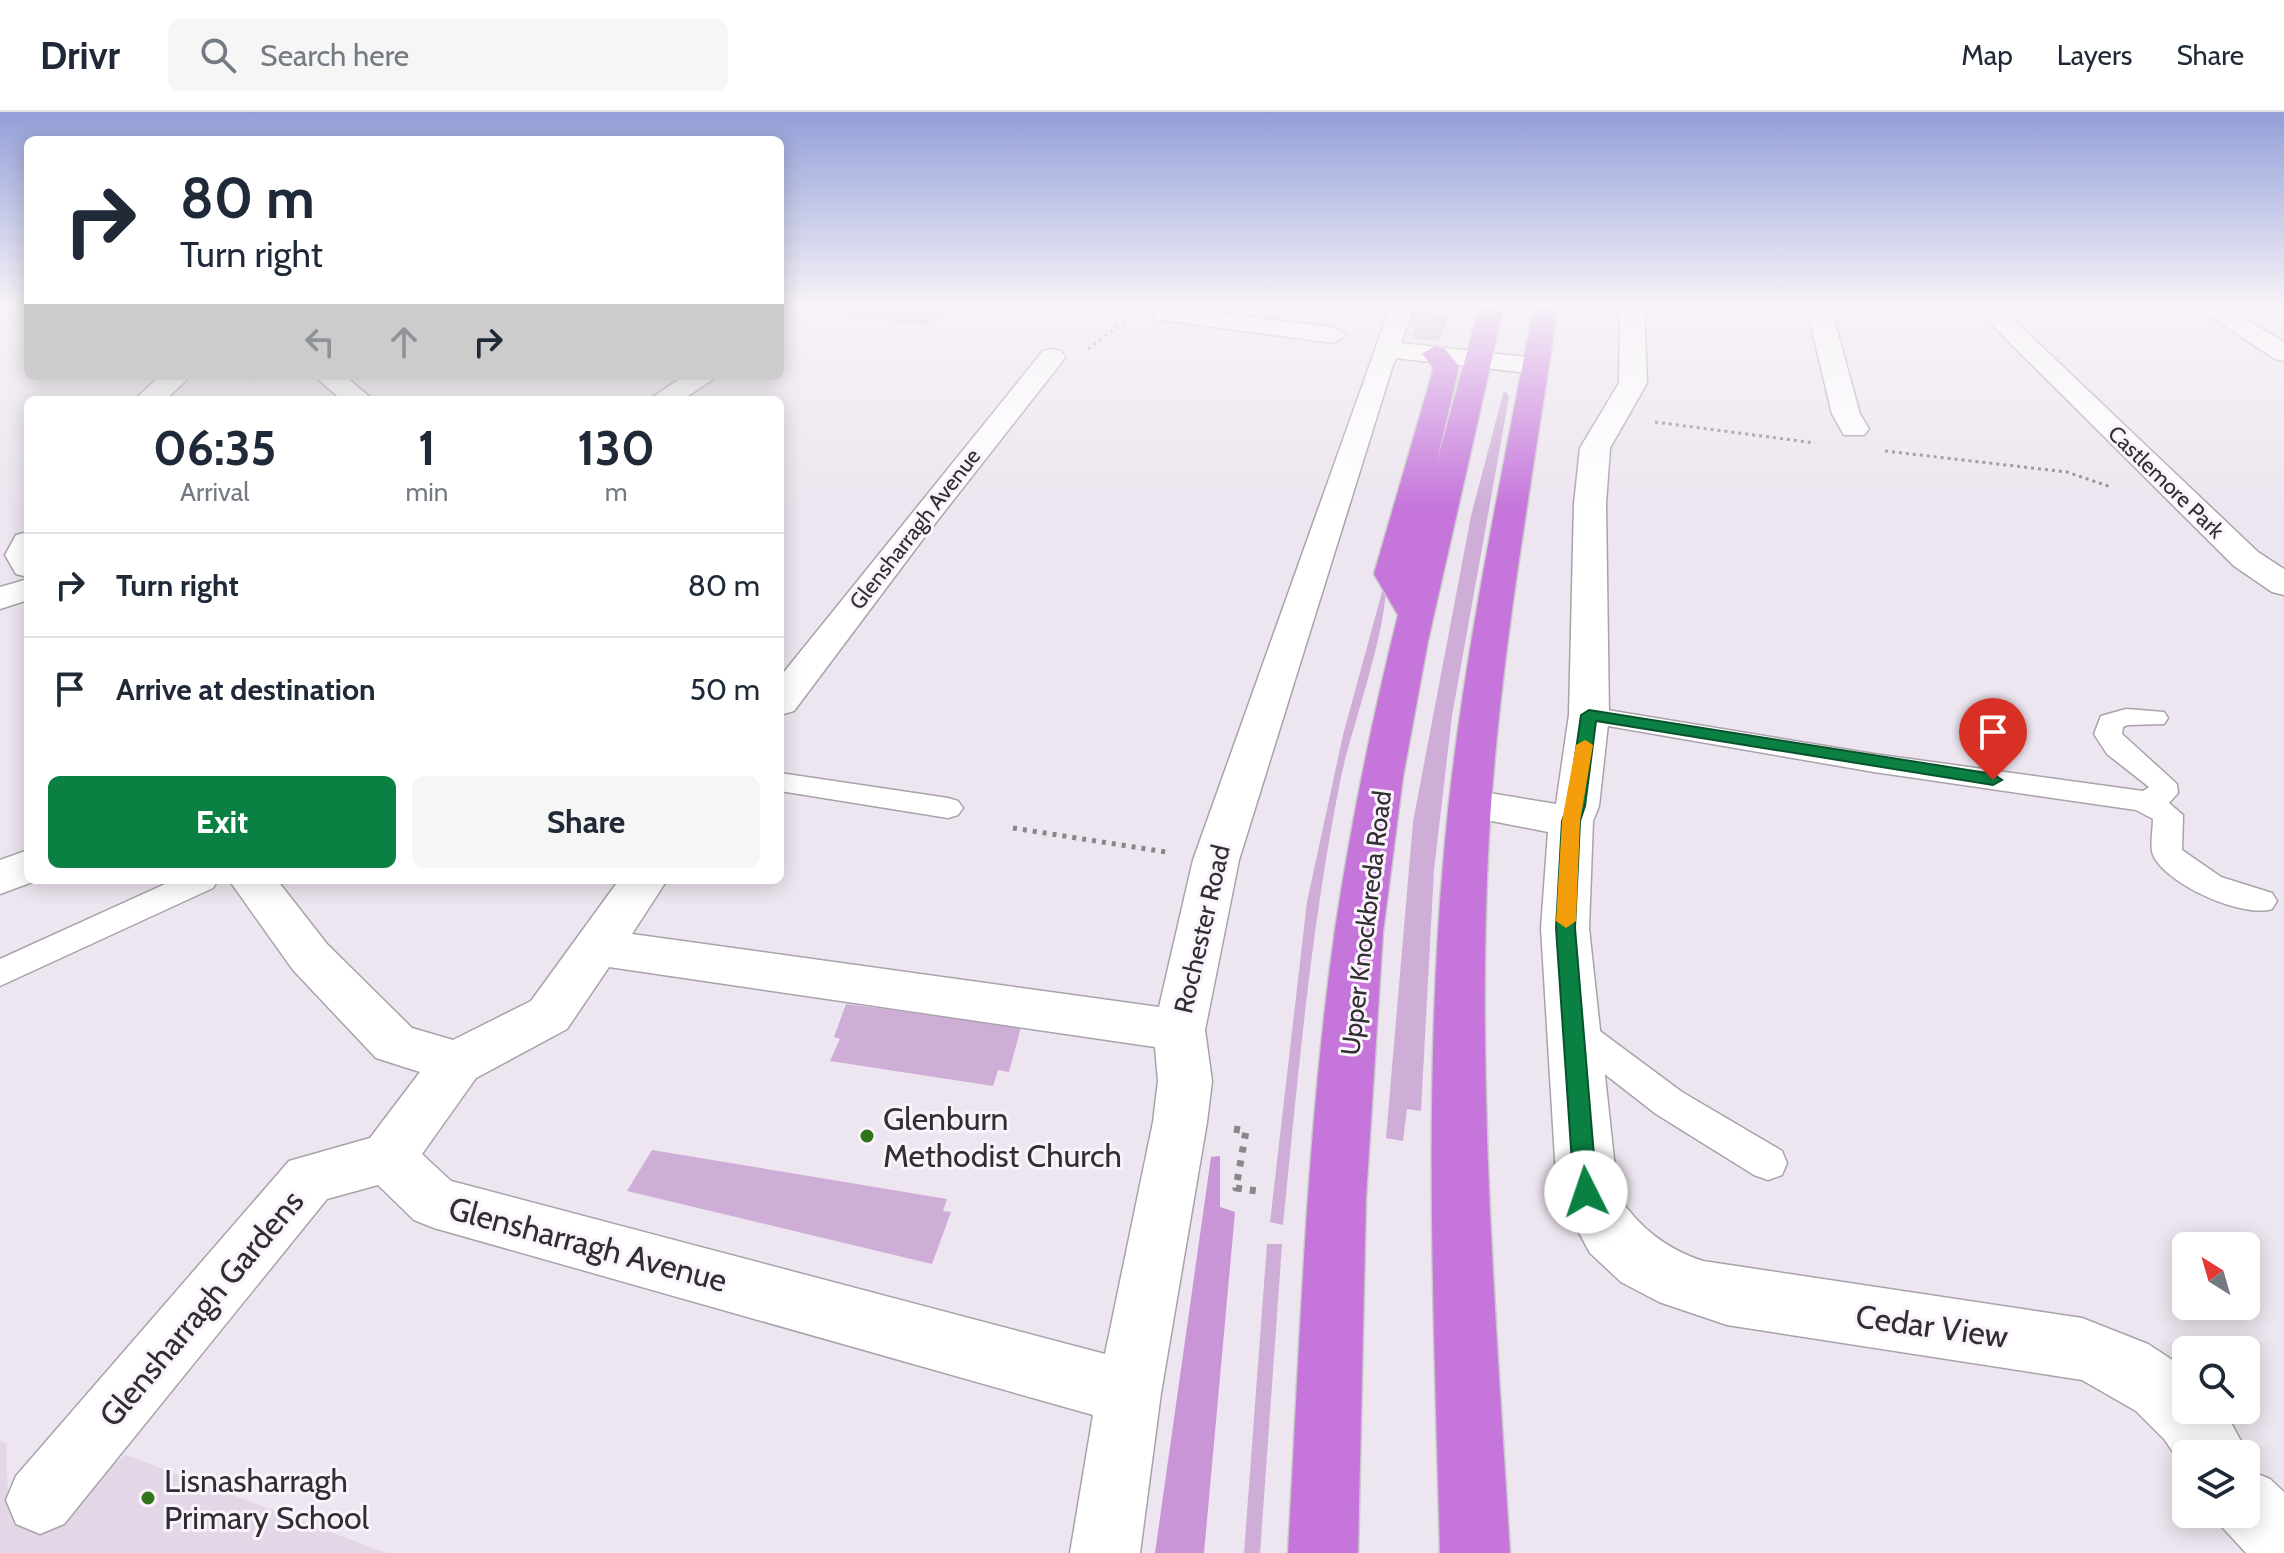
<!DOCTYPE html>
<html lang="en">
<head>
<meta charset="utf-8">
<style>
  :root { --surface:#fff; --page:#f6f6f7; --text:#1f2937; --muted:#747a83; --line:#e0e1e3; --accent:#0b8043 }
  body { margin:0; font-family:Cabin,sans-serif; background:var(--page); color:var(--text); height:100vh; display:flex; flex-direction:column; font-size:30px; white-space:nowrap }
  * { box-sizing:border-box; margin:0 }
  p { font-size:26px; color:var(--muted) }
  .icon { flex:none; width:44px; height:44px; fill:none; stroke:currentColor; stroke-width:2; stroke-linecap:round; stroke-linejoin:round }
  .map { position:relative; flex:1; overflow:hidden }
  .panel { position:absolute; left:24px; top:284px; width:760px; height:488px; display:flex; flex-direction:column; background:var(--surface); border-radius:12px; box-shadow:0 4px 20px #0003 }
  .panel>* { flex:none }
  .guide { position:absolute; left:24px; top:24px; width:760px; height:244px; border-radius:12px; box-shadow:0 4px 20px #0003; background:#fff; color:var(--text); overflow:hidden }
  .needle { width:52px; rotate:323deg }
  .tools { position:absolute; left:2172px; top:1120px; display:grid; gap:16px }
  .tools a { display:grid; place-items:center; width:88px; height:88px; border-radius:12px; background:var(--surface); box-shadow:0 4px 20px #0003; font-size:40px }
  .pin { position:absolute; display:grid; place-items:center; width:68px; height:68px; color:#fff; margin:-82px -34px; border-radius:50% 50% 50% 0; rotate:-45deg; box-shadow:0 0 8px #0007 }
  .pin .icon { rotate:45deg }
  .me { position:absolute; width:88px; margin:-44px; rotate:356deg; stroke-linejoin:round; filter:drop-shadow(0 0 6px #0008) }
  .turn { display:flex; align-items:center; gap:28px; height:168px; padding:0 24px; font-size:36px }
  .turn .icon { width:104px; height:104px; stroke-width:2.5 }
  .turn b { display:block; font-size:56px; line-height:68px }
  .lanes { display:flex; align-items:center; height:76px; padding:0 24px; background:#0003; justify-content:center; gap:40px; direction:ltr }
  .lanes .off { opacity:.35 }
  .eta { display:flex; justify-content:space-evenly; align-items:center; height:136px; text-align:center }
  .eta b { font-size:48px; font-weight:700; line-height:56px }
  .action { display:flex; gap:16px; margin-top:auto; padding:16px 24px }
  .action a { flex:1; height:92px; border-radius:12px; background:var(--accent); color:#fff; font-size:32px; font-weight:700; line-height:92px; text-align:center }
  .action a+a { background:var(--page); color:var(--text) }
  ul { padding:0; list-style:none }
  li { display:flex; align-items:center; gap:24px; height:104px; padding:0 24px; border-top:2px solid var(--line) }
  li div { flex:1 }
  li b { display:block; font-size:30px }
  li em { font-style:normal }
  header { display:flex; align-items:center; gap:48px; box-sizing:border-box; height:112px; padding:0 40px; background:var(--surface); border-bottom:2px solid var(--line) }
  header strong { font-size:38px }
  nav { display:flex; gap:44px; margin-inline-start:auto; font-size:28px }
  .search { width:560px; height:72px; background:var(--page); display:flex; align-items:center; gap:20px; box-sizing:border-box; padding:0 28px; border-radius:12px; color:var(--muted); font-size:30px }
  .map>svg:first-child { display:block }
</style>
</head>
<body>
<header>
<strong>Drivr</strong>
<div class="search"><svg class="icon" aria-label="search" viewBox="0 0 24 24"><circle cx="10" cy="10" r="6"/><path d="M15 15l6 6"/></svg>Search here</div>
<nav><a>Map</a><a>Layers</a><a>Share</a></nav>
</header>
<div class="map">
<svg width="2284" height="1441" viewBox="0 0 2284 1441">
  <rect width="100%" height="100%" fill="#ede5ef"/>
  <polygon fill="#e3d6e6" points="0,1329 6,1331 8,1390 72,1384 126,1343 386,1441 0,1441"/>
  <g fill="#ceaed6">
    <polygon points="780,193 953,193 926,214"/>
    <polygon points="1415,193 1428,193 1425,200 1448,207 1439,229 1415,227 1412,223 1416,214 1408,212"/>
    <polygon points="1504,278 1509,285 1452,604 1434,758 1421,999 1407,997 1403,1029 1386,1026 1413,710 1471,404"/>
    <path d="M1385 469C1391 506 1350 622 1341 665 1311 814 1298 963 1283 1113L1270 1110 1307 790 1343 623Z"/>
    <polygon points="846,892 1021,915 1009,960 998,958 993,974 830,949 840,927 834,925"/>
    <polygon points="652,1038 947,1087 943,1099 951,1100 932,1152 627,1079"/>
    <polygon points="1267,1132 1282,1132 1260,1441 1244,1441"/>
  </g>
  <polygon fill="#c995d6" points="1220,1044 1220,1095 1235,1100 1204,1441 1155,1441 1211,1045"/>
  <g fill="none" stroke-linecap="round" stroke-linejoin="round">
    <g stroke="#a9a2ab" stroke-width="3">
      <g id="lane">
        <path d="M1589 595 1874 642 2143 679 2149 675 2107 642 2094 622 2101 604 2126 597 2164 600 2168 606 2164 612 2128 613 2123 615 2122 622 2177 672 2178 681 2169 691 2183 703 2182 738 2221 765 2272 781 2277 789 2272 797C2242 806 2170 774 2154 745 2149 736 2153 719 2153 707L2136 698 1874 660 1579 609 1575 603 1579 597Z"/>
        <polygon points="780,661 948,686 958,689 963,696 958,703 948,706 780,679"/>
        <polygon points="174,768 218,768 213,776 0,874 0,847"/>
        <polygon points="1573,904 1585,908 1682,980 1782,1039 1787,1051 1782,1063 1768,1068 1754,1063 1656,1002 1561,928 1556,918 1561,908"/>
      </g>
    </g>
    <g stroke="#a9a2ab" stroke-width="3">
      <g id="street">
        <path d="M1391 193H1415L1401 231 1536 246 1545 248 1549 254 1545 260 1536 262 1396 246 1392 256 1239 748 1205 918 1212 969 1207 1010 1161 1281 1140 1441H1070L1093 1303 434 1116 414 1108 378 1073 327 1087 64 1412 40 1422 16 1412 6 1388 16 1364 289 1049 370 1026 420 960 376 946 293 858 229 768H277L327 832 412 916 453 928 531 889 619 768H667L632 822 1159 895 1193 748ZM609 855 1155 935 1158 969 1153 1010 1105 1242 451 1069 422 1042 476 966 567 917Z"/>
        <path d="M1620 193H1644L1647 271 1610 336 1606 392 1609 603 1599 694 1593 709 1589 816 1618 1084C1640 1116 1666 1137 1703 1149L2082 1206 2148 1232 2186 1257V1298H2224L2248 1342 2246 1346V1342H2186V1359L2164 1327 2136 1299 2082 1268 1727 1213 1659 1190 1621 1170 1590 1141 1557 1080 1541 816 1548 720 1456 702 1450 692 1456 682 1471 678 1556 692 1569 603 1574 392 1580 336 1619 271Z"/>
        <polygon points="1806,193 1830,193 1860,302 1869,317 1864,323 1844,323 1832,302"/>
        <polygon points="1972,193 1998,193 2258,440 2284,457 2284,483 2272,480 2234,454"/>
        <polygon points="2193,193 2222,193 2284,230 2284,249 2275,247"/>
        <polygon points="1164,195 1333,215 1346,223 1333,231 1155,207 1152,202 1155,197"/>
        <polygon points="1052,237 1061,239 1065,245 1061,251 926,423 794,599 780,603 780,565 1043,239"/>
        <polygon points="160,264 191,264 165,288 134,288"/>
        <polygon points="314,264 345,264 373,288 342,288"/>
        <polygon points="684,264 718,264 682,288 648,288"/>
        <polygon points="28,420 28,465 16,462 5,443 16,423"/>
        <polygon points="28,467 28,488 0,497 0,475"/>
        <polygon points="28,738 28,768 38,768 0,782 0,748"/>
        <polygon points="2246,1357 2270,1367 2284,1380 2284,1441 2246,1441 2222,1415 2216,1402 2246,1402"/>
      </g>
    </g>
    <g stroke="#c9c9c9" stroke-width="3">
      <g id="highway">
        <path d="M1480 193H1504L1428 529 1403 665 1383 820 1366 1086 1358 1441H1288C1300 1233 1306 1024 1335 818 1351 712 1372 607 1398 503L1374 462 1432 262 1433 255 1422 242 1435 234 1444 236 1459 254 1436 353Z"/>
        <path d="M1534 193H1558C1531 375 1497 558 1488 743 1477 976 1496 1209 1510 1441H1440C1434 1208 1423 973 1444 741 1460 556 1500 375 1534 193Z"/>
      </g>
    </g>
    <g stroke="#8a858b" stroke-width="3" stroke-dasharray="3 4" stroke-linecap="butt">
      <polyline points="1088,237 1128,207"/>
      <polyline points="1655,310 1815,331"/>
      <polyline points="1885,339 2067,360 2111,375"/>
    </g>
    <polyline stroke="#8a858b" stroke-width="5" stroke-dasharray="4 6" stroke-linecap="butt" points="1013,716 1166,740"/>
    <polyline stroke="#8a858b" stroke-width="7" stroke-dasharray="6 8" stroke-linecap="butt" points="1234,1017 1246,1019 1236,1076 1257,1079"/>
    <use href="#lane" fill="#fff" fill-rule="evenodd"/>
    <use href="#street" fill="#fff" fill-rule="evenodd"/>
    <use href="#highway" fill="#c676db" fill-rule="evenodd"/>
  </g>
  <linearGradient id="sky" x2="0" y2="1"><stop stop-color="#939fd8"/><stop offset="0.49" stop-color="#f7f3f8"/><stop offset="1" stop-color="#f7f3f8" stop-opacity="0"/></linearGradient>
  <rect width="2284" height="395" fill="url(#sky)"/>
  <polygon fill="#0b8043" stroke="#07532c" stroke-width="2" points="1589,598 1993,662 2002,668 1993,673 1596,609 1585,694 1580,709 1575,816 1597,1080 1594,1087 1586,1090 1577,1087 1574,1080 1556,816 1562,709 1568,694 1581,603"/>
  <polygon fill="#f59e0b" points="1585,628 1593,633 1580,709 1576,809 1566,816 1556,809 1562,709 1576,633"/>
  <g fill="#307618" stroke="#faf2fc" stroke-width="3">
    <circle cx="867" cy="1024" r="8"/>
    <circle cx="148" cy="1386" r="8"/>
  </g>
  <g text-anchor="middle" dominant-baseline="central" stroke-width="6" stroke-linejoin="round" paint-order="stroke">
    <g font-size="22" fill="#312e31" stroke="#faf2fc">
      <text transform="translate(2166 370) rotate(44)">Castlemore Park</text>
      <text transform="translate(915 417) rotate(-52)">Glensharragh Avenue</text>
    </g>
    <g font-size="26" fill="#312e31" stroke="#faf2fc">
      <text transform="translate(1366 811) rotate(-83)">Upper Knockbreda Road</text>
      <text transform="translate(1202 817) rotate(-77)">Rochester Road</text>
    </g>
    <g font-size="32" fill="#312e31" stroke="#faf2fc" text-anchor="start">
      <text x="883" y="1006">Glenburn<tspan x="883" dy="37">Methodist Church</tspan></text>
      <text x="164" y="1368">Lisnasharragh<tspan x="164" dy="37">Primary School</tspan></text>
    </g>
    <g font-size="32" fill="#312e31" stroke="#faf2fc">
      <text transform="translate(588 1132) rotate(15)">Glensharragh Avenue</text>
      <text transform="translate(201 1196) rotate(-50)">Glensharragh Gardens</text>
      <text transform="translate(1932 1214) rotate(8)">Cedar View</text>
    </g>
  </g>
</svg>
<div class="tools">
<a><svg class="needle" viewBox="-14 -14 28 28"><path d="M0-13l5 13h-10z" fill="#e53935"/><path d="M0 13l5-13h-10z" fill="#747a83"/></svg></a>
<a><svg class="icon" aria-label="search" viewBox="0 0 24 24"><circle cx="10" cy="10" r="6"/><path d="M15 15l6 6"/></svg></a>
<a><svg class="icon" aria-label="layers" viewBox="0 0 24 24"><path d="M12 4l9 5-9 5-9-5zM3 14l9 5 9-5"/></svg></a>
</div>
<div class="pin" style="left:1993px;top:668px;background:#d93025"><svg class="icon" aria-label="arrive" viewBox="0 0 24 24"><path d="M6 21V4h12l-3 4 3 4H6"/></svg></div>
<svg class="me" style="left:1586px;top:1080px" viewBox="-20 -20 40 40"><circle r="19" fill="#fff"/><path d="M0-13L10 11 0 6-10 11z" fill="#0b8043"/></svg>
<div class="guide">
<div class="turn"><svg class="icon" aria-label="right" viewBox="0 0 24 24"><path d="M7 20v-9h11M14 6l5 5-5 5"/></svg><div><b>80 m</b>Turn right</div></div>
<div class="lanes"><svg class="icon off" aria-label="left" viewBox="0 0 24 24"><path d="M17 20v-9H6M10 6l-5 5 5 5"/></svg><svg class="icon off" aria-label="ahead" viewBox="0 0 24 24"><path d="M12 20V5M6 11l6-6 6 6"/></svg><svg class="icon" aria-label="right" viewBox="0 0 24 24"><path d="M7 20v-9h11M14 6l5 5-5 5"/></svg></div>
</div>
<section class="panel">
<div class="eta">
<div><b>06:35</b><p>Arrival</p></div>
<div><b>1</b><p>min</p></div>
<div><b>130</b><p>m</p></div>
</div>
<ul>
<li><svg class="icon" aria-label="right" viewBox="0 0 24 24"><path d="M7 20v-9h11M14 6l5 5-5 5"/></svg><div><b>Turn right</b></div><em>80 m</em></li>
<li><svg class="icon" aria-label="arrive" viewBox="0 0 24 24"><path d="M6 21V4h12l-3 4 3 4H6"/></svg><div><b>Arrive at destination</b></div><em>50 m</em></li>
</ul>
<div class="action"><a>Exit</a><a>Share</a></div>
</section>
</div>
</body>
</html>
